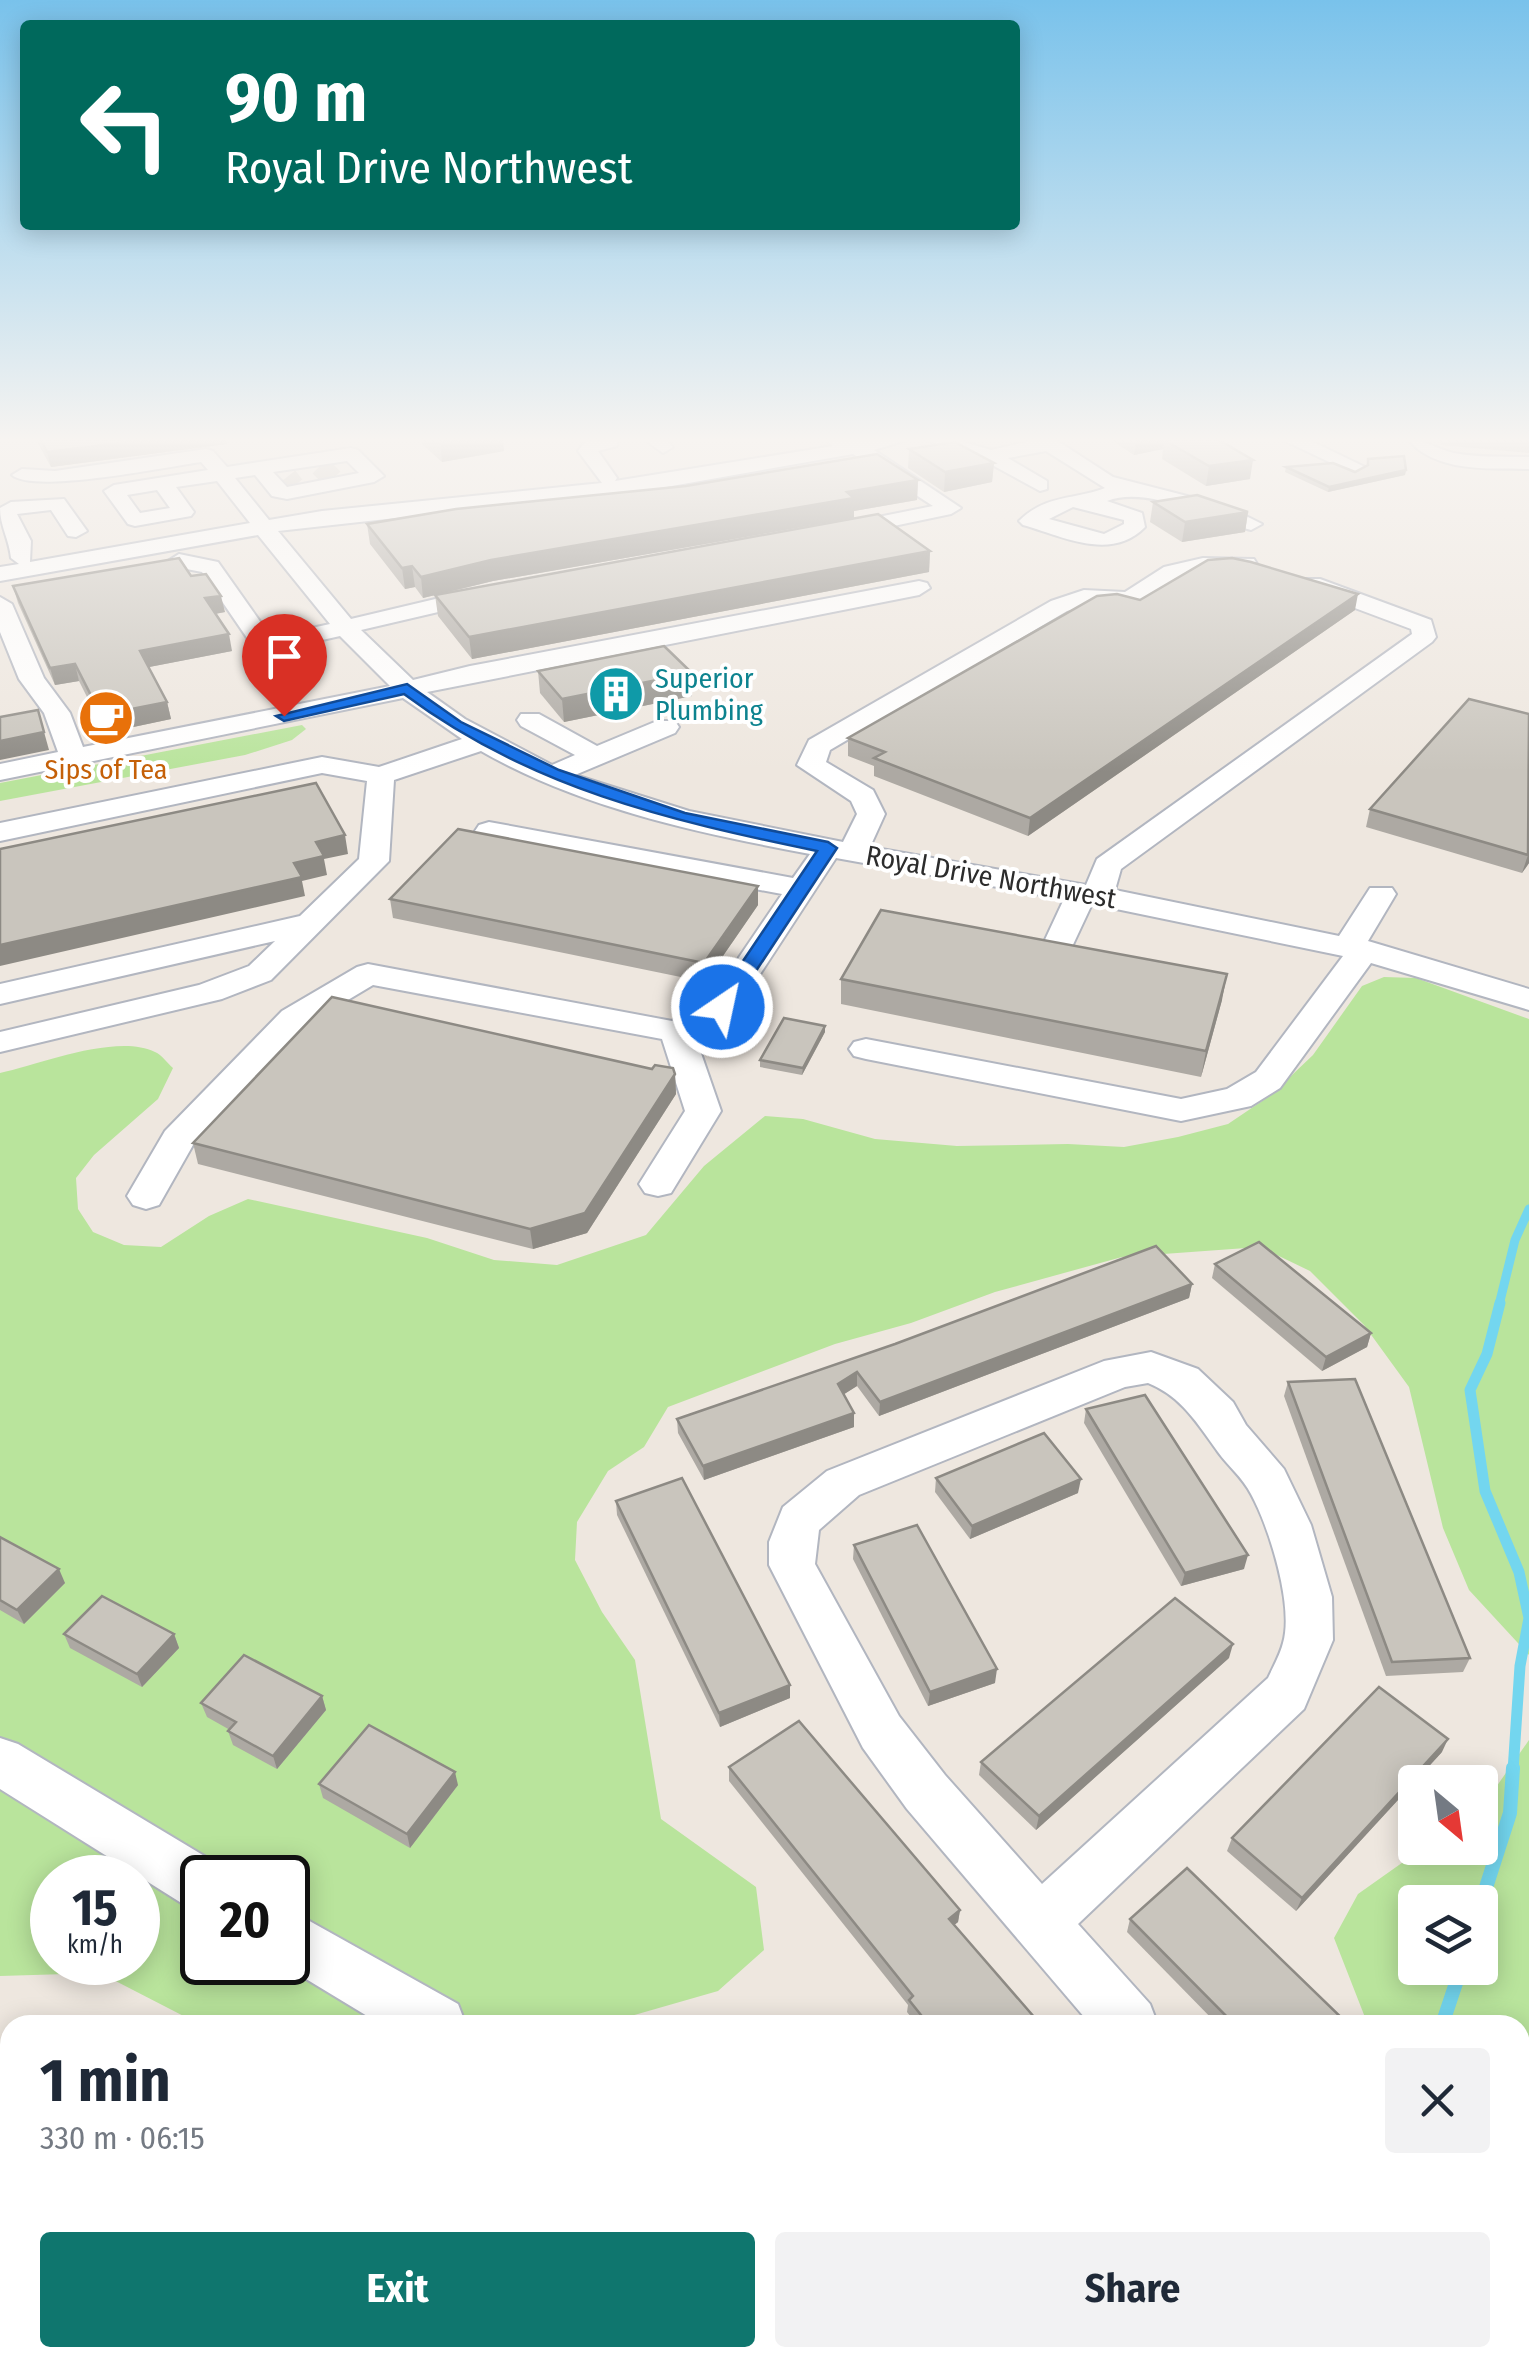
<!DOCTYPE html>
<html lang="en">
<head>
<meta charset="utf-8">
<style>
  :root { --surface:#fff; --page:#f2f2f3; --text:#1f2937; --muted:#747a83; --accent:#0f766e }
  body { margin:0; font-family:"Fira Sans Condensed",sans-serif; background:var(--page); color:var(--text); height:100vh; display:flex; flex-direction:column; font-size:38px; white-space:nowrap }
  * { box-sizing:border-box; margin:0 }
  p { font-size:32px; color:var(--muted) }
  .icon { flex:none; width:55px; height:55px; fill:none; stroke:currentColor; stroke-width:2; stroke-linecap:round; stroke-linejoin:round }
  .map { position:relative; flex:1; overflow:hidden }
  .panel { position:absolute; left:0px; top:2015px; width:1530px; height:352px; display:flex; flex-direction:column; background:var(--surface); border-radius:30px 30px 0 0; box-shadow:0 5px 25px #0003 }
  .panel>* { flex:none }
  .banner { position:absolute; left:20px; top:20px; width:1000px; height:210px; border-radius:10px; box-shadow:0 5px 25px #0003; background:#00695c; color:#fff; overflow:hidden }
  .needle { width:65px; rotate:151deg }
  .controls { position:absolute; left:1398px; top:1765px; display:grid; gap:20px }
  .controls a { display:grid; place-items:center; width:100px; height:100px; border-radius:10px; background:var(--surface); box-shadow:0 5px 25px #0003; font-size:50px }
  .speed { position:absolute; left:30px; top:1855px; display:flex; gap:20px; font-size:50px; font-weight:700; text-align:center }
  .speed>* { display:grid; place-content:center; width:130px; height:130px; border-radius:50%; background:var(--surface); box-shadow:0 5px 25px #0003; line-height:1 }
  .speed small { font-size:25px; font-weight:400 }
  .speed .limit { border:5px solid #111; border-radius:15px; background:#fff; color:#111 }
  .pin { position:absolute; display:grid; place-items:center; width:85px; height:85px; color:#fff; margin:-102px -42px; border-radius:50% 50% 50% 0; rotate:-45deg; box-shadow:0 0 10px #0007 }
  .pin .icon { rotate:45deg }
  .me { position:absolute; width:110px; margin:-55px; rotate:34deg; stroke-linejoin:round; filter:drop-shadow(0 0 8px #0008) }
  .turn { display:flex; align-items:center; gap:35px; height:210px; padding:0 40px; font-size:45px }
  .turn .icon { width:130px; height:130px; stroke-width:2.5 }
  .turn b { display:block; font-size:70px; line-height:85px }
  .round { display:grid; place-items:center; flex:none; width:105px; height:105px; border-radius:10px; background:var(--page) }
  .headline { display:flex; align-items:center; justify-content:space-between; height:170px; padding:0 40px }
  h1 { font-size:60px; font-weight:700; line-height:75px }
  .button { display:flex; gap:20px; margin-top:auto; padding:20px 40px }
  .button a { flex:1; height:115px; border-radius:10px; background:var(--accent); color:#fff; font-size:40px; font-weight:700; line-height:115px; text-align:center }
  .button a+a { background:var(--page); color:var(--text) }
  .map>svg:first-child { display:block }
</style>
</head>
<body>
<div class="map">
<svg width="1529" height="2367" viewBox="0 0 1529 2367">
  <rect width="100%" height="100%" fill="#eee7df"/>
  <g fill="#b9e49c" fill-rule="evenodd">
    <polygon points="302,725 306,729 292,740 245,755 0,801 0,783"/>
    <path d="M1384 977 1416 978 1529 1019V1655L1469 1590 1443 1528 1409 1387 1364 1325 1310 1271 1260 1247 1122 1257 995 1292 911 1323 835 1344 668 1407 644 1447 608 1471 577 1522 575 1560 602 1612 635 1660 661 1819 756 1887 764 1950 718 1991 624 2018 564 2024 517 2016 472 2025H201L100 1973 0 1976V1073C40 1064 117 1033 155 1052 162 1055 167 1063 173 1068L158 1099 94 1155 76 1178 78 1209 93 1232 124 1245 161 1247 209 1216 248 1199 427 1238 494 1260 557 1265 646 1235 704 1166 765 1116 803 1119 875 1139 957 1146 1068 1144 1124 1147 1178 1137 1228 1124 1271 1095 1313 1055 1362 986ZM52 1878H138V1962H52ZM202 1878H288V1962H202Z"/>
    <path d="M1529 1740V2224L1520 2226V2025H1368L1334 1938 1358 1894 1423 1848H1480V1801L1494 1790ZM1480 1902V1968H1415V1902Z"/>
    <polygon points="190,2358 353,2358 359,2367 182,2367"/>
    <polygon points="719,2358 832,2358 827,2367 713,2367"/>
    <polygon points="1321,2358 1458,2358 1464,2367 1318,2367"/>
  </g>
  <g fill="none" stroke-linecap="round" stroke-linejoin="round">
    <polyline stroke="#73d6ef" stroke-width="9" points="1499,1305 1515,1240 1529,1209"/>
    <polyline stroke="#73d6ef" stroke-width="11" points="1500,1303 1487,1354 1470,1390 1485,1491 1519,1572 1529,1618 1520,1666 1513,1771"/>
    <g stroke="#73d6ef" stroke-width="14">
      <polyline points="1480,1906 1510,1813 1513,1768"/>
      <polyline points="1442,2025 1461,1968"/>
      <polyline points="1338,2367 1341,2358"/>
    </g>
    <g stroke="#c7c2bb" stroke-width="21" stroke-dasharray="21 11" stroke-linecap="butt">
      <polyline points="320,466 333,479"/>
      <polyline points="287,477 294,486"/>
    </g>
    <g stroke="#b2b6c0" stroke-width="4">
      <g id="minor">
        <path d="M618 440 617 446 598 451 617 478 615 481 833 446 826 440H907L874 450 961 508 951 514 841 537 833 536 830 531 833 526 933 506 853 454 649 490 278 531 351 619 486 587 494 589 497 594 494 599 361 630 413 680 470 666 919 581 927 583 930 588 919 595 427 692 465 719 552 765 575 755 521 726 517 720 521 714H539L597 746 657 721H675L679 727 675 733 575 775 689 811 843 842 857 814 851 801 797 765 809 740 1051 601 1084 590 1125 592 1164 567 1203 558 1254 559 1257 564 1254 569C1231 574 1207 569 1184 576 1166 581 1154 598 1137 604 1116 612 1092 602 1067 611L830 750 826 762 873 790 885 814 870 847 1086 885 1097 859 1412 634 1411 629 1304 589 1301 584 1304 579H1320L1431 620 1436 637 1432 642 1121 869 1115 890 1339 936 1370 888H1392L1396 894 1368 941 1529 989V1010L1371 963 1280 1088 1251 1106 1181 1121 866 1059 854 1056 849 1049 854 1042 866 1039 1181 1099 1227 1089 1256 1072 1343 956 1092 904 1070 951H1048L1043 944 1064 899 836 858 734 1014 695 1036 721 1111 671 1193 658 1196 645 1193 639 1184 685 1111 662 1039 373 985 306 1025 193 1145 159 1205 146 1209 133 1205 127 1196 165 1131 282 1011 357 967 368 964 672 1021 710 1000 782 894 489 840 479 837 475 831 479 825 489 822 793 878 810 854C698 833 581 808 481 751L394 780 389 861 271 980 222 999 0 1052V1032L199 985 249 966 275 941 0 1004V984L300 916 359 859 367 781 322 773 0 841V823L322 757 379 767 462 739 403 698 0 780V764L58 752 44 713 19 679 0 632V597L12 604 44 678 70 713 83 747 390 686 340 636 265 653 256 651 202 572 171 566 168 561 179 554 218 562 271 637 330 624 258 535 0 581V567L19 564 11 558C9 539 0 526 0 508L11 502 64 499 87 531 76 537 68 536 51 510 17 514 31 541 30 562 250 523 217 481 176 487 194 512 191 516 135 526 128 524 104 491 114 485 208 470 201 462C166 467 34 494 12 475L22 469 55 471 206 449 213 451 227 467 351 448 358 450 384 476 374 482 287 499 272 496 255 475 235 478 269 520 322 511 602 483 578 451 585 442ZM347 461 359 473 287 487 273 472ZM157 490 170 508 140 513 127 495Z"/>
        <polygon points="645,440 666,440 673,447 663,453"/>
        <path d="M926 440H957L991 450 1034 440H1056L1113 477 1226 506 1262 524 1251 530C1210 520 1149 485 1107 501L1142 513 1145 527C1111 562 1062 536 1023 525L1019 521C1046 494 1075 500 1105 488L1046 451 1008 458 1047 481V489L1040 491 983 460ZM1073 507 1124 520V524L1104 534 1049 519Z"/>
        <polygon points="1283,440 1309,440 1365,467 1355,473 1348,471"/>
        <path d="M1408 440C1427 440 1436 449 1454 453 1479 458 1504 456 1529 457V469C1489 468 1437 473 1408 440Z"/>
        <path d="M1151 1352 1198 1369 1233 1402 1246 1425 1284 1469 1311 1525 1332 1597 1333 1640 1304 1709 1078 1924 1150 2004 1158 2025H1091L907 1809 863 1748 769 1565V1542L783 1507 827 1471 1104 1361ZM1148 1383C1182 1397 1197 1423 1218 1452 1228 1466 1243 1478 1251 1494 1269 1527 1294 1606 1283 1643 1280 1655 1273 1667 1268 1678L1042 1884 945 1775 899 1716 815 1564 819 1530 859 1495 1125 1387Z"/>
        <polygon points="0,1738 18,1744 221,1866 226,1878 202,1878 202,1911 183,1904 0,1789"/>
        <polygon points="288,1909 458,2004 466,2025 382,2025 278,1962 288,1962"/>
        <polygon points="1520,2288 1529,2292 1529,2360 1520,2356"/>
        <polygon points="1226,2358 1292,2358 1289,2367 1222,2367"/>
      </g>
    </g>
    <use href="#minor" fill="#fff" fill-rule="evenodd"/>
  </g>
  <g fill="#ada9a3">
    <polygon points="36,440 226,440 227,444 51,467"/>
    <polygon points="422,440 503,440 504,451 442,462 422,444"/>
    <polygon points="1111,440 1219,440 1250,479 1206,486 1162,459 1163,449 1134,455"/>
    <polygon points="1439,440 1529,440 1529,453 1441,445"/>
    <polygon points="909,449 994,463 992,482 944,492 908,468"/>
    <polygon points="1367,464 1406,470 1405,475 1328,492 1285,472 1286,467 1355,472 1367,466"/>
    <polygon points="918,480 917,500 854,511 854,518 493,581 445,593 930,551 929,572 472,659 438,616 435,595 423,598 415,587 405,589 370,544 367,524"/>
    <polygon points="1153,502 1248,512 1245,532 1182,542 1150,522"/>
    <polygon points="191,576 225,612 215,614 232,651 149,667 167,702 171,719 105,733 79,681 55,685 18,603 13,586"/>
    <polygon points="1140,600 1355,610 1028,836 874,776 874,766 848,756 848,738"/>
    <polygon points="538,671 692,673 692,696 564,722 540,693"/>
    <polygon points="1529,714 1529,863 1522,873 1366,827 1370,809"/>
    <polygon points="758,886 758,905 705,982 393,918 390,899"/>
    <polygon points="841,979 1222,1000 1201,1077 841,1004"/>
    <polygon points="825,1026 825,1032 802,1075 760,1067 760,1060"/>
    <polygon points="652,1069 675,1074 676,1094 587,1233 533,1249 198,1164 193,1143"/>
    <polygon points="1215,1264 1371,1333 1367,1347 1322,1371 1212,1278"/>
    <polygon points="1192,1284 1189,1298 879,1416 857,1386 844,1394 854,1427 704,1480 678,1433 677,1419"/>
    <polygon points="1288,1382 1470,1658 1463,1672 1386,1676 1284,1396"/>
    <polygon points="1086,1409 1244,1569 1181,1586 1084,1423"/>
    <polygon points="936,1478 1078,1493 970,1539 935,1492"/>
    <polygon points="616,1501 790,1685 790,1698 720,1727 617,1515"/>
    <polygon points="0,1537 65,1583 24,1624 0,1610"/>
    <polygon points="854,1545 995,1683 928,1706 853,1559"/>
    <polygon points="64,1634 174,1634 179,1648 142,1687 70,1648"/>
    <polygon points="1229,1658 1036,1830 979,1775 981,1762"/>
    <polygon points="322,1696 326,1710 277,1769 233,1745 228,1731 230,1730 207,1717 201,1703"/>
    <polygon points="1442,1752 1296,1911 1227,1851 1232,1838"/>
    <polygon points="729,1767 960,1910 958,1922 954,1925 1041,2025 917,2025 907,2012 908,2005 729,1781"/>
    <polygon points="319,1784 458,1785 410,1848 323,1798"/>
    <polygon points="1130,1919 1349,2025 1218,2025 1127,1932"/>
  </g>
  <g fill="#8d8a84">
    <polygon points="144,440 226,440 227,444 51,467 47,452"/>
    <polygon points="440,440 503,440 504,451 442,462"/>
    <polygon points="1136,440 1191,440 1164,440 1163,449 1134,455"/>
    <polygon points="1253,460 1250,479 1206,486 1209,466"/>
    <polygon points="994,463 992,482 944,492 945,472"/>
    <polygon points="1406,470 1405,475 1328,492 1329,487"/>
    <polygon points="918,480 917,500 854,511 854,518 493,581 423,598 421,577 491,560 847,492"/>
    <polygon points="1248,512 1245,532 1182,542 1185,522"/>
    <polygon points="930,551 929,572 472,659 469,637"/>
    <polygon points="412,566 415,587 405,589 402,568"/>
    <polygon points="1358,594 1355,610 1028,836 1030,818"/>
    <polygon points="221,596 225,612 209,615 205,598"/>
    <polygon points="229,634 232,651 144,668 140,651"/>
    <polygon points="75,664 79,681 55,685 50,668"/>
    <polygon points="692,673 692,696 564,722 562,699"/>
    <polygon points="167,702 171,719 105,733 101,715"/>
    <polygon points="38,710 49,750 0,760 0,741"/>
    <polygon points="345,835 348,854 324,859 327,875 302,881 305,896 0,966 0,945 294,863 316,842"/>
    <polygon points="1529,853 1529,863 1522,873 1528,855"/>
    <polygon points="758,886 758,905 705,982 704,963"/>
    <polygon points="1227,974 1222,1000 1201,1077 1206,1051"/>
    <polygon points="825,1026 825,1032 802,1075 803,1068"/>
    <polygon points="675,1074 676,1094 587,1233 533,1249 530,1229"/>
    <polygon points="1192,1284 1189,1298 879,1416 880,1402"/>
    <polygon points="1371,1333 1367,1347 1322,1371 1326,1357"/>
    <polygon points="857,1372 857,1386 838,1398 838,1384"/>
    <polygon points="854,1413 854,1427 704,1480 703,1466"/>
    <polygon points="1081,1479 1078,1493 970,1539 972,1526"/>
    <polygon points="1248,1555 1244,1569 1181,1586 1185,1573"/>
    <polygon points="59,1569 65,1583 24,1624 17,1610"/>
    <polygon points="174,1634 179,1648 142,1687 137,1674"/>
    <polygon points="1233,1644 1229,1658 1036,1830 1039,1816"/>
    <polygon points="997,1669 995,1683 928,1706 930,1692"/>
    <polygon points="790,1685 790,1698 720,1727 719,1713"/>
    <polygon points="322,1696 326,1710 277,1769 273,1756"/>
    <polygon points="1448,1739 1442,1752 1296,1911 1302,1898"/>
    <polygon points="455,1772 458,1785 410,1848 407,1834"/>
    <polygon points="960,1910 958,1922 947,1931 949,1919"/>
  </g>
  <g fill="#c9c5bd" stroke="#8d8a84" stroke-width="2.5">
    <polygon points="41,440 144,440 47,452"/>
    <polygon points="1164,440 1219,440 1253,460 1209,466"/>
    <polygon points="955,442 994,463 945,472 909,449"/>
    <polygon points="877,454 918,480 847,492 854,498 491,560 421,577 412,566 402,568 367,524 456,509 686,486"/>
    <polygon points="1404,456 1406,470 1329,487 1286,467 1333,463 1355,472 1368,465 1368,459"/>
    <polygon points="1197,495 1248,512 1185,522 1153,502"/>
    <polygon points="878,514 930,551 469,637 435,595"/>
    <polygon points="179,558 191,576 206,574 221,596 205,598 229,634 140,651 167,702 101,715 75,664 50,668 13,586"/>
    <polygon points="1232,558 1251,562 1358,594 1030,818 874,758 885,752 848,738 1097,596 1117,594 1140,600 1208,560"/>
    <polygon points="664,646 692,673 562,699 538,671"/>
    <polygon points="1469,699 1529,714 1528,855 1370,809"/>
    <polygon points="38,710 44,732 0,741 0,717"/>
    <polygon points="316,783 345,835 316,842 324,856 294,863 302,877 0,945 0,849"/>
    <polygon points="458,829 758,886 704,963 390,899"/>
    <polygon points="881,910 1227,974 1206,1051 841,979"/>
    <polygon points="332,997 652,1069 655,1065 673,1068 675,1074 585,1213 530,1229 193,1143"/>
    <polygon points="784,1018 825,1026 803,1068 760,1060"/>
    <polygon points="1259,1242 1371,1333 1326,1357 1215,1264"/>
    <polygon points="1156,1246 1192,1284 880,1402 857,1372 838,1384 854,1413 703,1466 677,1419 895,1344"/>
    <polygon points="1355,1379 1470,1658 1392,1662 1288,1382"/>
    <polygon points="1145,1395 1248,1555 1185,1573 1086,1409"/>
    <polygon points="1044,1433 1081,1479 972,1526 936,1478"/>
    <polygon points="682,1478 790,1685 719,1713 616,1501"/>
    <polygon points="917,1525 997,1669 930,1692 854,1545"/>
    <polygon points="0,1537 59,1569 17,1610 0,1600"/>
    <polygon points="102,1596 174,1634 137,1674 64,1634"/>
    <polygon points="1175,1598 1233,1644 1039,1816 981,1762"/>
    <polygon points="244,1655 322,1696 273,1756 228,1731 236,1722 201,1703"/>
    <polygon points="1379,1687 1448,1739 1302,1898 1232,1838"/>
    <polygon points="799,1721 960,1910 949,1919 1041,2025 929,2025 909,2000 913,1996 729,1767"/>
    <polygon points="369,1725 455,1772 407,1834 319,1784"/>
    <polygon points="1187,1868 1349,2025 1235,2025 1130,1919"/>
    <polygon points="481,2358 635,2358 644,2365 642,2367 474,2367"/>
  </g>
  <linearGradient id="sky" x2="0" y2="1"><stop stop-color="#79c2eb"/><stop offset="0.57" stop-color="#f7f4f1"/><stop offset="1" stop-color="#f7f4f1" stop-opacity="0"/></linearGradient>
  <rect width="1529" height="772" fill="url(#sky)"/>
  <path fill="#1a73e8" stroke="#114b97" stroke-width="2.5" d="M407 684 461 722 559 770 685 813 828 842 837 848 729 1012H715L712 1007 817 851C667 820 530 788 404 694L284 721 276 716Z"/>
  <defs>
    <g id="building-disc" transform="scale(2.875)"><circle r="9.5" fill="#0f9aa8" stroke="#fff"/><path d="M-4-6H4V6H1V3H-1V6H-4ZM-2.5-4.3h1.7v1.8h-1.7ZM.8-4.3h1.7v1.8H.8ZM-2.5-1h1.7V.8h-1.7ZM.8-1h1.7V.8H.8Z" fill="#fff"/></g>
    <g id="cafe-disc" transform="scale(2.875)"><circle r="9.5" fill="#e8710a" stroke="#fff"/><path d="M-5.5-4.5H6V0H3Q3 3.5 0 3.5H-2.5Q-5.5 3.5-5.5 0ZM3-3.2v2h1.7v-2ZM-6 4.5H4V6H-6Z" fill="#fff"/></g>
  </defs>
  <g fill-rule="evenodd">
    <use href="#building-disc" x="616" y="694"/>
    <use href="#cafe-disc" x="106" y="718"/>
  </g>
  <g text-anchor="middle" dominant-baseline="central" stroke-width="8" stroke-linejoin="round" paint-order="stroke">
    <g font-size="28" fill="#0d838f" stroke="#fff" text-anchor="start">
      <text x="655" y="678">Superior<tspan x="655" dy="32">Plumbing</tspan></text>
    </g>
    <g font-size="28" fill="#c56008" stroke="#fff">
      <text x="106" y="769">Sips of Tea</text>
    </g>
    <g font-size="28" fill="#2c2c2c" stroke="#fff">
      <text transform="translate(991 877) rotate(10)">Royal Drive Northwest</text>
    </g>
  </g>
</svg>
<div class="controls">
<a><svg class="needle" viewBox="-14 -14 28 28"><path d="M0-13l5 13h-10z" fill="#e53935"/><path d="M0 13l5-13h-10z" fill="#747a83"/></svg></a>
<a><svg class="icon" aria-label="layers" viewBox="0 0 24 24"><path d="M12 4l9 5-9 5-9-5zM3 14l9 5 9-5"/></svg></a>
</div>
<div class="speed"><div>15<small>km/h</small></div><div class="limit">20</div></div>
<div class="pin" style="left:284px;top:716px;background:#d93025"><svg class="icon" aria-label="arrive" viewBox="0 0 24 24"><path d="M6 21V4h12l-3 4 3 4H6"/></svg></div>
<svg class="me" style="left:722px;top:1007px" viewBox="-20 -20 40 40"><circle r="17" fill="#1a73e8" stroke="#fff" stroke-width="3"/><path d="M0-11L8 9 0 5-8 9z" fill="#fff"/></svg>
<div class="banner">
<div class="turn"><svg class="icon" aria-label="left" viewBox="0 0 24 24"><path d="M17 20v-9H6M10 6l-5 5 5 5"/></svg><div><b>90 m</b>Royal Drive Northwest</div></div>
</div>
<section class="panel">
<div class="headline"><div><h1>1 min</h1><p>330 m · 06:15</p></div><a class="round"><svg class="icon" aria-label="close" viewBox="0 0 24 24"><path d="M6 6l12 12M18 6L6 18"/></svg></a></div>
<div class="button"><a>Exit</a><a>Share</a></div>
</section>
</div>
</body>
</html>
